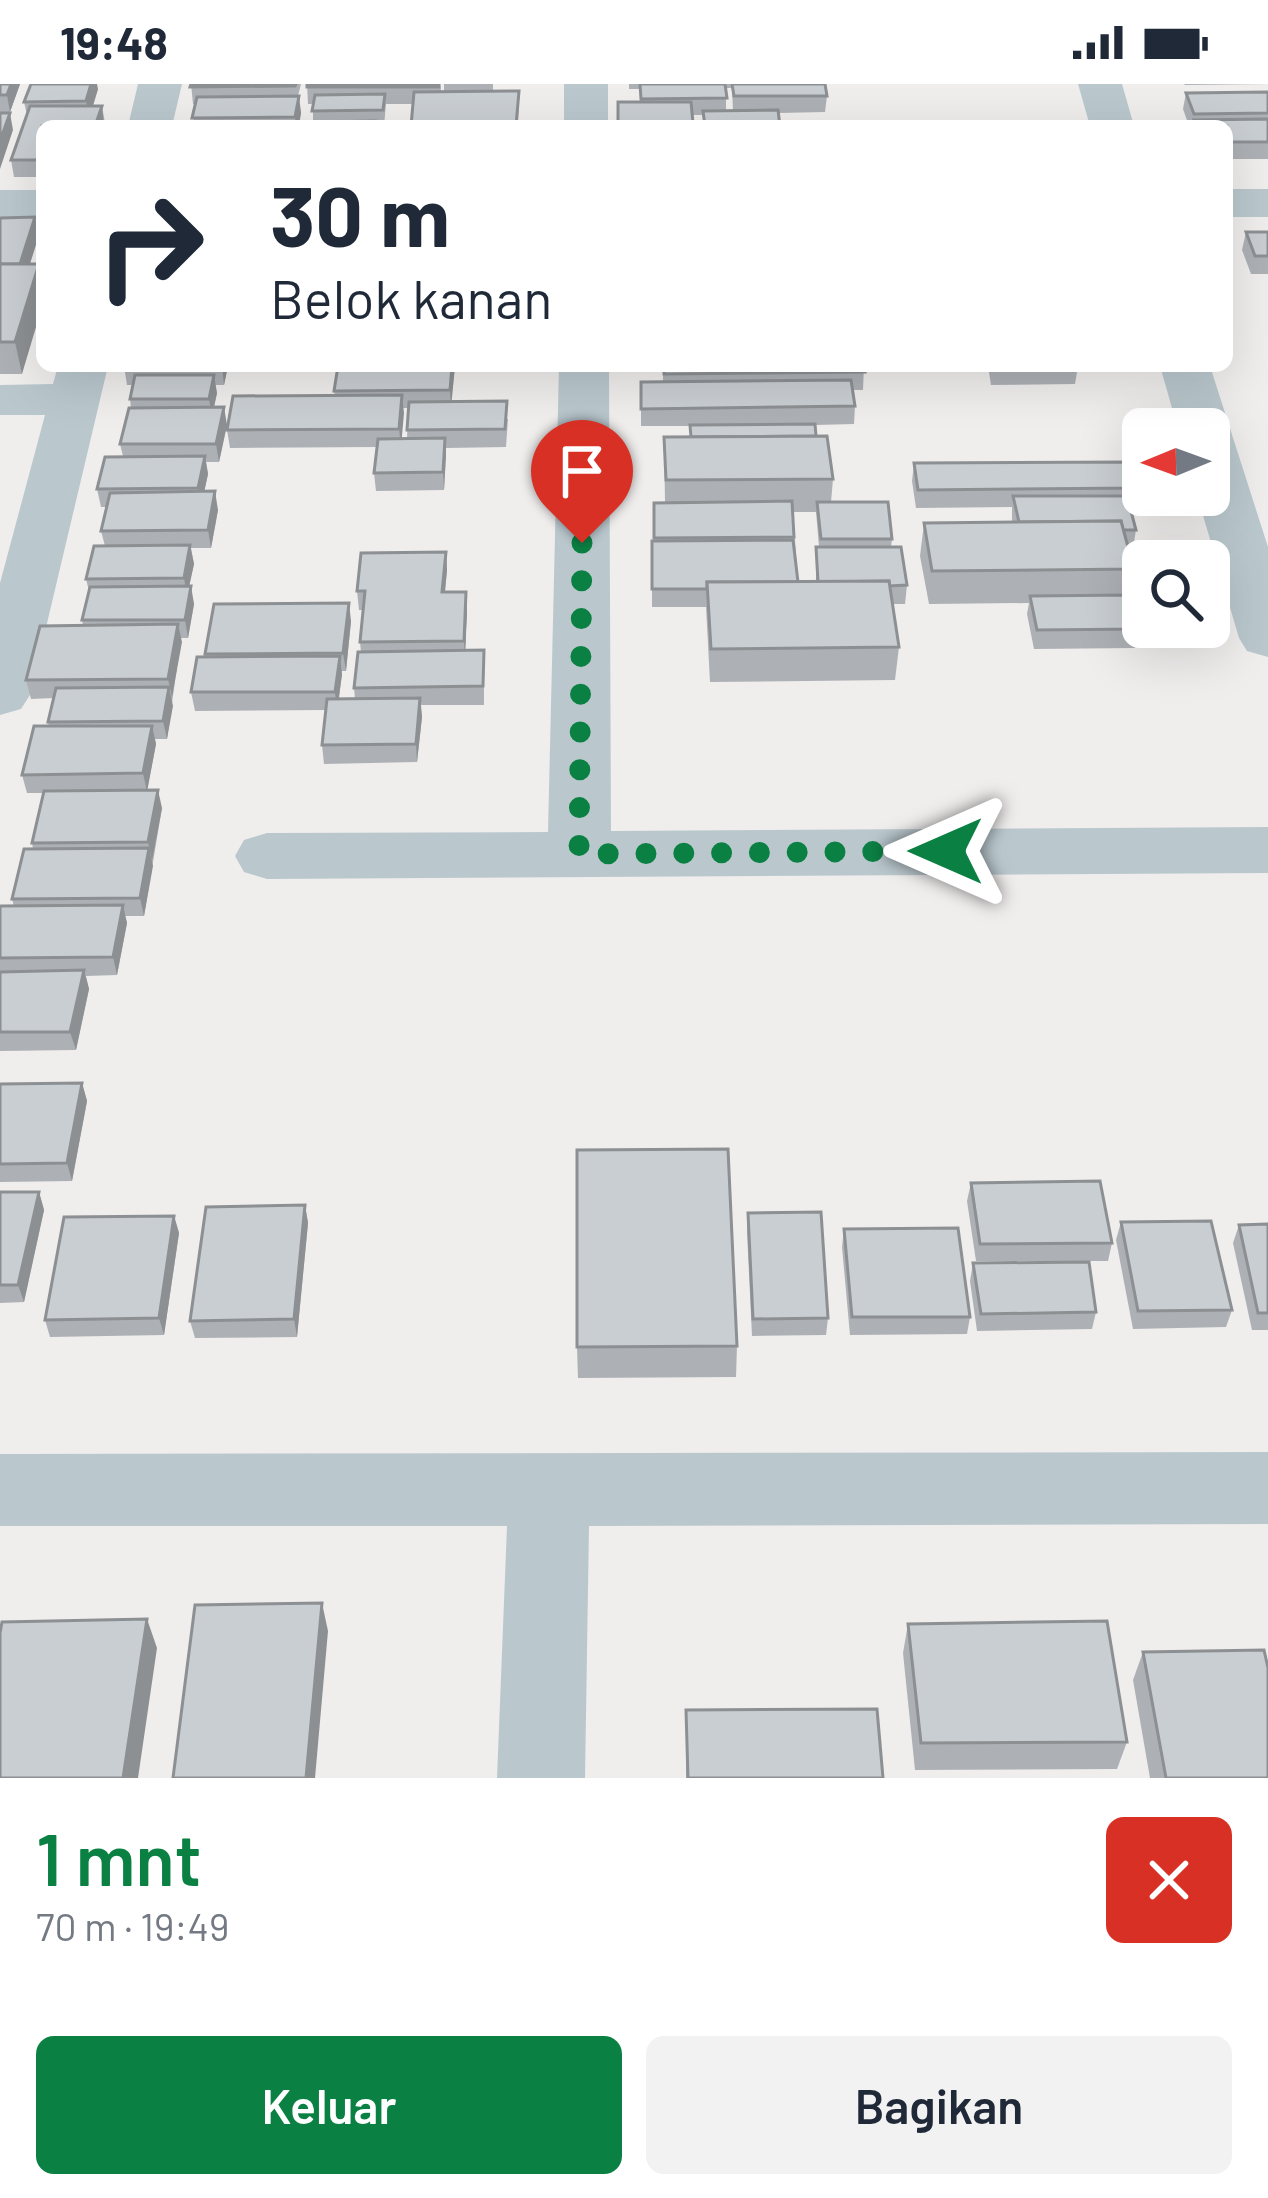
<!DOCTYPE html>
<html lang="id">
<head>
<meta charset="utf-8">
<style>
  :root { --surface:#fff; --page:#f2f2f3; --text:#1f2937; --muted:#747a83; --accent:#0b8043 }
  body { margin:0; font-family:Barlow,sans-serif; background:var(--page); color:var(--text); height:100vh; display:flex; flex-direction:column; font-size:45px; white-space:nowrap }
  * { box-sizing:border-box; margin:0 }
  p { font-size:39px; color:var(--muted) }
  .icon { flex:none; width:66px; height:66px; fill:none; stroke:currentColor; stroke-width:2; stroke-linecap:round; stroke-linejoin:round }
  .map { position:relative; height:1694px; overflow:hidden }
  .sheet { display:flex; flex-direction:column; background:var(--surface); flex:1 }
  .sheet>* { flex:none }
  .hud { position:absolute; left:36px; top:36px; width:1197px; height:252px; border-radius:18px; box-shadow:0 12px 48px #0002; background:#fff; color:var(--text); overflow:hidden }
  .needle { width:78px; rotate:269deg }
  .tools { position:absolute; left:1122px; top:324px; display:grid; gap:24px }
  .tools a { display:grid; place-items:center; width:108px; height:108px; border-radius:18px; background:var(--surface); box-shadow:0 12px 48px #0002; font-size:60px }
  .pin { position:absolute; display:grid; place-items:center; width:102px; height:102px; color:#fff; margin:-123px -51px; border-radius:50% 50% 50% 0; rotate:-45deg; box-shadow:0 0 12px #0007 }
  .pin .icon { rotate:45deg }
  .me { position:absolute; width:132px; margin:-66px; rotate:270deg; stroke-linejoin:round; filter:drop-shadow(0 0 9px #0008) }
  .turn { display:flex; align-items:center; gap:42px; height:252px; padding:0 36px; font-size:54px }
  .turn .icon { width:156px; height:156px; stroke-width:2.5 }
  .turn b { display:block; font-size:84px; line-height:102px }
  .round { display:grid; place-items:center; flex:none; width:126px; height:126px; border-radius:18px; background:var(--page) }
  .overview { display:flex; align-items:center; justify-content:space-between; height:204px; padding:0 36px }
  h1 { font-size:72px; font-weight:600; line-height:90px; color:var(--accent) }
  .cta { display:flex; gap:24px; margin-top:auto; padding:24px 36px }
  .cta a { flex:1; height:138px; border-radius:18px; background:var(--accent); color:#fff; font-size:48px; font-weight:600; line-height:138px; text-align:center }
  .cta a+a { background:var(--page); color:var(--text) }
  .status { display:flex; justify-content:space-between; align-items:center; height:84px; padding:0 60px; background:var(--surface); direction:ltr }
  .status svg { height:33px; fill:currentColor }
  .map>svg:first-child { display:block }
</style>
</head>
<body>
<div class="status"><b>19:48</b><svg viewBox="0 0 49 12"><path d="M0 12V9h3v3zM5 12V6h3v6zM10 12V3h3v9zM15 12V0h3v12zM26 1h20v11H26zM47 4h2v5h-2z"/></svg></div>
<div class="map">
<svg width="1268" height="1694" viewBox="0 0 1268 1694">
  <rect width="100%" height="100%" fill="#f0eded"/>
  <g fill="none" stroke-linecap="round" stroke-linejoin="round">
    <g fill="#bac8ce" fill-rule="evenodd">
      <polygon points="138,0 182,0 172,42 128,42"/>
      <rect x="564" y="0" width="44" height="42"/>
      <polygon points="1078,0 1122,0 1134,42 1090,42"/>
      <rect x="1227" y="105" width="41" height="28"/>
      <rect x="0" y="106" width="42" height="28"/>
      <polygon points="58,282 108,282 30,611 21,625 0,631 0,499 45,331 0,331 0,301 53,300"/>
      <polygon points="559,282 609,282 611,747 1268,743 1268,789 267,795 244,788 235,772 244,756 267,749 548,748"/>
      <polygon points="1160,282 1210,282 1268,463 1268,573 1247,567 1239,554 1197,411 1209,411 1209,345 1178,345"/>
      <polygon points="1268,1368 1268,1440 589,1442 585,1694 497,1694 507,1442 0,1442 0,1370"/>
    </g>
  </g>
  <g fill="#adb1b5" fill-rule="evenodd">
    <polygon points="0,0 20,0 10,28 0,28"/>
    <polygon points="191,0 301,0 298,12 301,29 299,38 313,38 313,20 308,20 307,0 440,0 441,7 444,7 444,0 493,0 493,7 519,7 518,42 411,42 413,20 386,20 384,42 174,42 193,39 196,20 193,20"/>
    <path d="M629 0H825L827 12 825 28 778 29 703 42V31H692L693 42H618V18H640V5H629ZM726 4H732L733 27H726Z"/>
    <polygon points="1184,0 1268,0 1185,1"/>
    <polygon points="98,5 93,22 102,22 105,39 42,42 42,93 14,93 11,76 27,31 24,18"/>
    <polygon points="1268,8 1268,75 1227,75 1227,42 1189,42 1183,25 1186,9"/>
    <polygon points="35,133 39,151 30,180 22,290 0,290 0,134"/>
    <polygon points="1246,148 1268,148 1268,190 1251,190 1242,166"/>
    <polygon points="124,282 228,282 224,301 215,301 217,309 214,323 227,341 219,378 206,378 208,390 204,408 218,426 211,464 191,464 194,480 189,502 194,520 188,554 181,554 167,655 155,655 156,660 147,706 162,724 144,832 125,832 127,839 117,891 86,892 89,905 76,966 0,967 0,822 14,822 12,815 33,765 32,759 43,709 27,709 22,691 49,642 48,638 54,614 31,615 26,596 83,541 82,536 89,507 86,495 105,462 101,447 107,423 101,423 97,405 123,372 120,360 131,324 130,315 133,301 127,301"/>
    <path d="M455 282 451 318 508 335 506 363 446 364 444 406 376 407 374 389 377 363 230 364 227 346 335 312 334 307ZM403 324H408L407 355H401Z"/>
    <path d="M663 282H864L863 306H853L855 322 854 340 815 341 816 352 833 395 831 418 892 455 891 463 907 501 905 520H892L899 563 895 596 710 598 706 523H652V457H654V419L665 418 664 353H690V342H641V298L663 297ZM793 428H816L819 463H816V498H798Z"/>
    <polygon points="988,282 1078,282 1075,300 991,301"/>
    <polygon points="914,379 1138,404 1134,422 1130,422 1136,446 1133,464 1128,465 1134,485 1129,511 1139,545 1135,564 1034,565 1027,530 1029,519 929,520 920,472 924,439 1012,438 1012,423 916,424 912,397"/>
    <polygon points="446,468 447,486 445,508 467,526 465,566 484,566 484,621 421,621 422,633 417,678 324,680 322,661 326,626 195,627 191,608 205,570 351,537 346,587 342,587 339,615 355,615 354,604 361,568 360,558 363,526 359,526 357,507"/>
    <polygon points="82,999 87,1017 72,1097 0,1098 0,1000"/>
    <polygon points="971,1099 1112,1159 1108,1177 976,1177 967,1117"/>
    <polygon points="0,1108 39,1108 44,1126 24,1218 0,1219"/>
    <polygon points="305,1121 308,1139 297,1253 195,1254 190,1237"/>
    <polygon points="748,1129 828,1234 826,1251 752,1252 747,1147"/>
    <polygon points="174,1132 179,1149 164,1251 50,1253 45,1236"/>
    <polygon points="1121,1138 1232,1226 1226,1243 1133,1245 1116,1156"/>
    <polygon points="1268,1140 1268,1246 1252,1246 1233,1159 1239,1141"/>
    <polygon points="844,1145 970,1233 967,1250 850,1251 842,1163"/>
    <polygon points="973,1179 1096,1228 1092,1245 977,1247 970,1197"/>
    <polygon points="737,1262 736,1293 578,1294 577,1263"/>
    <polygon points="908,1540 1127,1658 1117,1685 915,1686 903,1569"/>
    <polygon points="1143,1568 1268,1694 1150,1694 1133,1596"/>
    <polygon points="686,1626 883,1694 686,1694"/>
  </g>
  <g fill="#8d9093">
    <polygon points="11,0 20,0 10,28 7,11"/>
    <polygon points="91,0 97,0 98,5 89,34 86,17"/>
    <polygon points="299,12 301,29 299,42 296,42 295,33"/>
    <polygon points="102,22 104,42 95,42"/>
    <polygon points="10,29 13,46 0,85 0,57"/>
    <polygon points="35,133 39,151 24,198 20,181"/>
    <polygon points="39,180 42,196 42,223 22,290 15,258"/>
    <polygon points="222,282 228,282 224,301"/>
    <polygon points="452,282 455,282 451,324 450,306"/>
    <polygon points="214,291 217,309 212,332 209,315"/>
    <polygon points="402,311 404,329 401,363 399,345"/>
    <polygon points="224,323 227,341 219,378 216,360"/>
    <polygon points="445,354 446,372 444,406 443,388"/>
    <polygon points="205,372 208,390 201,423 198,404"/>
    <polygon points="215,407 218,426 211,464 208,446"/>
    <polygon points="190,461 194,480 187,512 184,494"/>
    <polygon points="446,468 447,486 443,527 442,508"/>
    <polygon points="191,502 194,520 188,554 185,536"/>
    <polygon points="466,508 467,526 465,576 464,557"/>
    <polygon points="349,519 351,537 346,587 343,569"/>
    <polygon points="178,540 182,558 172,613 168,595"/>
    <polygon points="340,572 342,591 337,626 335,608"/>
    <polygon points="169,603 173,622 167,655 163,637"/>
    <polygon points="420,614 422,633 417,678 416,660"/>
    <polygon points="152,642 156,660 147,708 143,689"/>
    <polygon points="158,706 162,724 152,777 148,758"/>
    <polygon points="149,764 153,782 144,832 140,814"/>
    <polygon points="123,821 127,839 117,891 113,873"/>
    <polygon points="84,886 89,905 76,966 70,948"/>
    <polygon points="82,999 87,1017 72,1097 67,1079"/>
    <polygon points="39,1108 44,1126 24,1218 18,1201"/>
    <polygon points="305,1121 308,1139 297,1253 294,1235"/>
    <polygon points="174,1132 179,1149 164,1251 159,1234"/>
    <polygon points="322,1519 328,1547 315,1694 306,1694"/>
    <polygon points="147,1535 157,1564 138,1694 123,1694"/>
  </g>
  <g fill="#c9ced2" stroke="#8d9093" stroke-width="3">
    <polygon points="0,0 11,0 7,11 0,11"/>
    <polygon points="31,0 91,0 86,17 24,18"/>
    <polygon points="191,0 296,0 295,2 190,3"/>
    <rect x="307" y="0" width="132" height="3"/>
    <polygon points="640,0 725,0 727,14 641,15"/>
    <polygon points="732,0 825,0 827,12 734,12"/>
    <polygon points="519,7 516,42 411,42 414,8"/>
    <polygon points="1268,8 1268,29 1194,30 1186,9"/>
    <polygon points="385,10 383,26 312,27 315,11"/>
    <polygon points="299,12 295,33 192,34 197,13"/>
    <polygon points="618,18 691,18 693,39 618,39"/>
    <polygon points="30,22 102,22 95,42 42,42 42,76 11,76"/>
    <polygon points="778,26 780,42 705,42 703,27"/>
    <polygon points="0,29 10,29 0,57"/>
    <polygon points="1268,35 1268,58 1227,58 1227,42 1196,42 1194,36"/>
    <polygon points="375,37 374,42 319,42 320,38"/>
    <polygon points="315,38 314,42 174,42 175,39"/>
    <polygon points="35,133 20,180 0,180 0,134"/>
    <polygon points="1246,148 1268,148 1268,172 1255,172"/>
    <polygon points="0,180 39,180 15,258 0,258"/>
    <polygon points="338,282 452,282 450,306 334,307"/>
    <polygon points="664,282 864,282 865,288 664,290"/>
    <polygon points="994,282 1078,282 994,283"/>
    <polygon points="135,291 214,291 209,315 130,315"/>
    <polygon points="851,296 855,322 641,325 641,298"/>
    <polygon points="402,311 399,345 227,346 233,312"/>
    <polygon points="507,317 505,345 407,346 409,318"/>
    <polygon points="224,323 216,360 120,360 129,324"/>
    <polygon points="815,340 816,352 691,353 690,341"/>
    <polygon points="827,352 833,395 666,396 664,353"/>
    <polygon points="445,354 443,388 374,389 378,355"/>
    <polygon points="205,372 198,404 97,405 105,373"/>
    <polygon points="1130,378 1138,404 918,406 914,379"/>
    <polygon points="215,407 208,446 101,447 110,409"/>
    <polygon points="1013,412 1127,412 1136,446 1123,446 1121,437 1019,438"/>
    <polygon points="792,417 794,453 654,454 654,419"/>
    <polygon points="817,418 888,418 892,455 821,455"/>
    <polygon points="1121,437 1134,485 932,487 924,439"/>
    <polygon points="793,456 798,498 707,498 707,505 652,505 652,457"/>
    <polygon points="190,461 184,494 86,495 94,462"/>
    <polygon points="816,463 901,463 907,501 889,502 889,497 818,498"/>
    <polygon points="446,468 442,508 466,508 464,557 360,558 365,507 357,507 361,469"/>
    <polygon points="889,497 899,563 711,565 707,498"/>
    <polygon points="191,502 185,536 82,536 90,503"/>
    <polygon points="1130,511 1139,545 1037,546 1030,512"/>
    <polygon points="349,519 343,569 205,570 214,520"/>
    <polygon points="178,540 168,595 26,596 40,542"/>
    <polygon points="484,566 483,602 354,604 358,568"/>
    <polygon points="340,572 335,608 191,608 197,573"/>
    <polygon points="169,603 163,637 48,638 56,604"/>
    <polygon points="420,614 416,660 322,661 327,615"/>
    <polygon points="34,642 152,642 143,689 22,691"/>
    <polygon points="158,706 148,758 32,759 44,707"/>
    <polygon points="149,764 140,814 12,815 24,765"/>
    <polygon points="123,821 113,873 0,874 0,822"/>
    <polygon points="84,886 70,948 0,948 0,888"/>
    <polygon points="82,999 67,1079 0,1080 0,1000"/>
    <polygon points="728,1065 737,1262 577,1263 577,1066"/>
    <polygon points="1100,1097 1112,1159 980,1160 971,1099"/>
    <polygon points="0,1108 39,1108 18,1201 0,1201"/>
    <polygon points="305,1121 294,1235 190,1237 206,1123"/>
    <polygon points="821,1128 828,1234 753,1235 748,1129"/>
    <polygon points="174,1132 159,1234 45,1236 64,1133"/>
    <polygon points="1211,1137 1232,1226 1138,1227 1121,1138"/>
    <polygon points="1268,1140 1268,1229 1258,1229 1239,1141"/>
    <polygon points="958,1144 970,1233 852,1233 844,1145"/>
    <polygon points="1089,1178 1096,1228 981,1230 973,1179"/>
    <polygon points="322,1519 306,1694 173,1694 195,1521"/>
    <polygon points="147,1535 123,1694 0,1694 0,1549 2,1538"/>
    <polygon points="1107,1537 1127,1658 921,1659 908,1540"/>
    <polygon points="1264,1566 1268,1584 1268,1694 1166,1694 1143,1568"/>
    <polygon points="877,1625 883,1694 688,1694 686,1626"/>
  </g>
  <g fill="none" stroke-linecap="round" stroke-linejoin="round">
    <polyline stroke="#0b8043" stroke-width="21" stroke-dasharray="0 37.8" points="582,459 579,770 946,767"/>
  </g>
</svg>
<div class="tools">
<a><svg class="needle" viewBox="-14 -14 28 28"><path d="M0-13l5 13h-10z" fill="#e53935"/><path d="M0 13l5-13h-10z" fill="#747a83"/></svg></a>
<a><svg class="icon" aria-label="search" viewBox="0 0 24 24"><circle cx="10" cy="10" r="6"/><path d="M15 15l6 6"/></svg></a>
</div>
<div class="pin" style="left:582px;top:459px;background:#d93025"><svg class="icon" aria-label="arrive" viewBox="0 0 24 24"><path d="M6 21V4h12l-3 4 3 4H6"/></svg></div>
<svg class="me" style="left:946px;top:767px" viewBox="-20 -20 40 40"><path d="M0-17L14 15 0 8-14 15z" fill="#0b8043" stroke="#fff" stroke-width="4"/></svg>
<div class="hud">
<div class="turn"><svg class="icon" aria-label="right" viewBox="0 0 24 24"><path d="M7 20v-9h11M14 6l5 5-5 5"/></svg><div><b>30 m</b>Belok kanan</div></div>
</div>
</div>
<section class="sheet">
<div class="overview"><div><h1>1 mnt</h1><p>70 m · 19:49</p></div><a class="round" style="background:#d93025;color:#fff"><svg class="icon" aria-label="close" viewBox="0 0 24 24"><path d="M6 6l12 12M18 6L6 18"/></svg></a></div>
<div class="cta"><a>Keluar</a><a>Bagikan</a></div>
</section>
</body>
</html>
